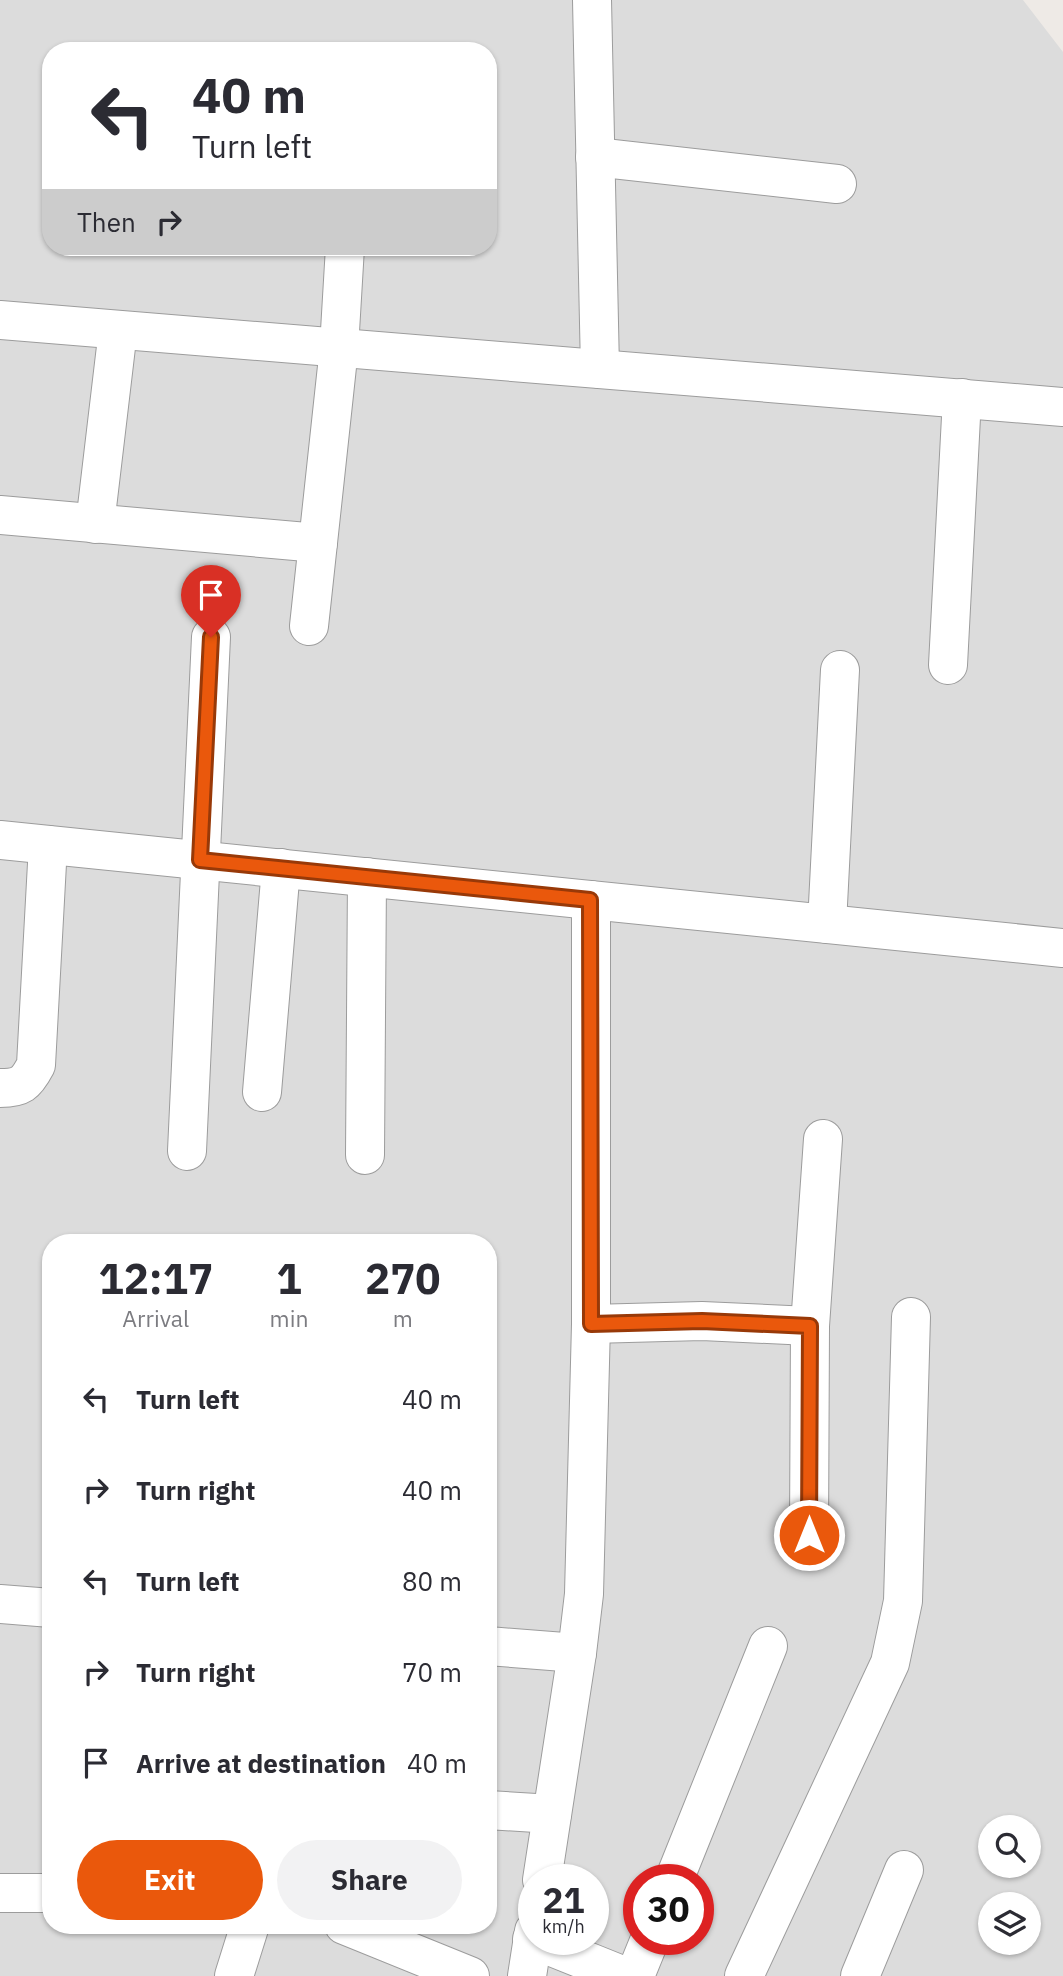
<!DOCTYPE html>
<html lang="en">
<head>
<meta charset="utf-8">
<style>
  :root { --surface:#fff; --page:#f2f2f3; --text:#2b2b33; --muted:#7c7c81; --accent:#ea580c }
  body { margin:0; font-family:"IBM Plex Sans",sans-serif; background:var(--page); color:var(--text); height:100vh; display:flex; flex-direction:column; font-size:26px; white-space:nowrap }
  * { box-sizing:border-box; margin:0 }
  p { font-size:23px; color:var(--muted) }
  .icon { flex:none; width:38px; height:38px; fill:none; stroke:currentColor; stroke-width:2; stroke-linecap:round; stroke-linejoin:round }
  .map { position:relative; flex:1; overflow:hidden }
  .side { position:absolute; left:42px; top:1234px; width:455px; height:700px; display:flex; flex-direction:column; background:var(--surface); border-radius:28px; box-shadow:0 2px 5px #0004 }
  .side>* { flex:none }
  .hud { position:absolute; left:42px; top:42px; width:455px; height:214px; border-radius:28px; box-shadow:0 2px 5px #0004; background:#fff; color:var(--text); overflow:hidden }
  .fabs { position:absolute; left:978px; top:1815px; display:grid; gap:14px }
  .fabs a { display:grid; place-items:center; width:63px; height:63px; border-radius:50%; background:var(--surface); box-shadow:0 2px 5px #0004; font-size:35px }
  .speed { position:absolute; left:518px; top:1864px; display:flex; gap:14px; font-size:35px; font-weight:700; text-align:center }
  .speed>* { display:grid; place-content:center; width:91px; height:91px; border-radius:50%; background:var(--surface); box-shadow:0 2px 5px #0004; line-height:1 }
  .speed small { font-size:18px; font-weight:400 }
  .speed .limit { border:10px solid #d22; background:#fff; color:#111 }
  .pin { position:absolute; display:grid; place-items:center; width:60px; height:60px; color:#fff; margin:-72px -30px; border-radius:50% 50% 50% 0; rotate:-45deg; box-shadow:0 0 7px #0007 }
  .pin .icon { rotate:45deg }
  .me { position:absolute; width:77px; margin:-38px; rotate:0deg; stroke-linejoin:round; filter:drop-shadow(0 0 5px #0008) }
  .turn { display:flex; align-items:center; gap:24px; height:147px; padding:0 35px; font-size:32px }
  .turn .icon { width:91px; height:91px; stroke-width:2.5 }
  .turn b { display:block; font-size:49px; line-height:60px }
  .then { display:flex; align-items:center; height:66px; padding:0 35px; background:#0003; gap:14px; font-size:26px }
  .eta { display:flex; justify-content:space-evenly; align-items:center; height:119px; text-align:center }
  .eta b { font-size:42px; font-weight:700; line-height:49px }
  .button { display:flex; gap:14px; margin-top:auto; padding:14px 35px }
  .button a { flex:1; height:80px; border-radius:42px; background:var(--accent); color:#fff; font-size:28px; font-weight:700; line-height:80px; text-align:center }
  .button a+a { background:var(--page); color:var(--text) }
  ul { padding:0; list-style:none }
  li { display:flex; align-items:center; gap:21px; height:91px; padding:0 35px }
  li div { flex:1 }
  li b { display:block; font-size:26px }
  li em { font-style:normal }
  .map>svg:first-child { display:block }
</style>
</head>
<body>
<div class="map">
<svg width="1063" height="1976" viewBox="0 0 1063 1976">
  <rect width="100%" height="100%" fill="#eeeae6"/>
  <path fill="#dcdcdc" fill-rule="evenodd" d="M0 0H1023L1063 52V1976H0ZM51 51H488V247H51ZM51 1242H488V1925H51ZM990 1827H1029V1866H990ZM534 1880H593V1939H534ZM639 1880H698V1939H639ZM990 1904H1029V1942H990Z"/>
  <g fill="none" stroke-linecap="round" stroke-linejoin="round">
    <g stroke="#9c9c9c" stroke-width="40">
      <g id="minor">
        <polyline points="592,0 600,369"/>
        <polyline points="595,157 837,184"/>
        <polyline points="0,320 1063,407"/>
        <polyline points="0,515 318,543"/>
        <polyline points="95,524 118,330"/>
        <polyline points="309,626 339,348 345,247"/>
        <polyline points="948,665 962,398"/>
        <polyline points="0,840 1063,948"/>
        <polyline points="827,924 840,670"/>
        <path d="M0 1088C21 1088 26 1084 36 1065L48 845"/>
        <polyline points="262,1092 281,868"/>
        <polyline points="187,1151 211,637"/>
        <polyline points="365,1155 367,877"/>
        <polyline points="591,1324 702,1321 810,1326"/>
        <polyline points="809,1535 810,1326 823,1139"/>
        <polyline points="0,1604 51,1608"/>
        <polyline points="488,1646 577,1653"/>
        <polyline points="488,1810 552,1814"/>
        <polyline points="542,1880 577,1653 584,1594 591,1324 591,900"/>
        <polyline points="674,1880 768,1646"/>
        <polyline points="0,1893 51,1893"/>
        <polyline points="344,1925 470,1976"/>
        <polyline points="532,1939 624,1976"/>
        <polyline points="234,1976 250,1925"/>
        <polyline points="527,1976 534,1931"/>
        <polyline points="635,1976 650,1939"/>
        <polyline points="744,1976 890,1663 903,1601 911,1317"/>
        <polyline points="860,1976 904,1870"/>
      </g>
    </g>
    <use href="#minor" stroke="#fff" stroke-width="38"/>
  </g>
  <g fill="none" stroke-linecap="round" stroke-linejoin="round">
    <g stroke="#983908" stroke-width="18">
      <polyline id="route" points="211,637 200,860 590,900 591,1324 702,1321 810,1326 809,1535"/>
    </g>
    <use href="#route" stroke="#ea580c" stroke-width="12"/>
  </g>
</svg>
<div class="fabs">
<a><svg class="icon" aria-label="search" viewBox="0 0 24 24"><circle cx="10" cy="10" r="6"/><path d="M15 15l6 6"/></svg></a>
<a><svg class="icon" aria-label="layers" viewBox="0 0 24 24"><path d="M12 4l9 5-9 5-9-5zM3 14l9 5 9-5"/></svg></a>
</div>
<div class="speed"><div>21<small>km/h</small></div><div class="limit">30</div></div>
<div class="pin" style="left:211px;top:637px;background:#d93025"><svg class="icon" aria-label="arrive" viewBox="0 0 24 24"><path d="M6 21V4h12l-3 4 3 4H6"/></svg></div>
<svg class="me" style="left:809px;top:1535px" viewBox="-20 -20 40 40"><circle r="17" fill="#ea580c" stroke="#fff" stroke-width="3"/><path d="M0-11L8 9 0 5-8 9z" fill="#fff"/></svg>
<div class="hud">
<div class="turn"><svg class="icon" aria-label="left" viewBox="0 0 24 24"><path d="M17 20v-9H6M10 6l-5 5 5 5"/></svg><div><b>40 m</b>Turn left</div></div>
<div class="then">Then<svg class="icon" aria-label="right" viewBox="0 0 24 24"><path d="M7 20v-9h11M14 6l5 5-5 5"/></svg></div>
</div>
<section class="side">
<div class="eta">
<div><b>12:17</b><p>Arrival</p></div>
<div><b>1</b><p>min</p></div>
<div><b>270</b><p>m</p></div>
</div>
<ul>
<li><svg class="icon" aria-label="left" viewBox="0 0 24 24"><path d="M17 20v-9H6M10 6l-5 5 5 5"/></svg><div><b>Turn left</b></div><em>40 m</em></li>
<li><svg class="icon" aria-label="right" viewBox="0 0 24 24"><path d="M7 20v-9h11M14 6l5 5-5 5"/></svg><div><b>Turn right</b></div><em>40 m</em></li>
<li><svg class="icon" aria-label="left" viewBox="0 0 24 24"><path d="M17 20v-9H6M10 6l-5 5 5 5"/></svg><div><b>Turn left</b></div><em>80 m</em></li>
<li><svg class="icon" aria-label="right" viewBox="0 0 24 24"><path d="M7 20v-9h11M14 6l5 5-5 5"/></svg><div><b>Turn right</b></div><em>70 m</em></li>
<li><svg class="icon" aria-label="arrive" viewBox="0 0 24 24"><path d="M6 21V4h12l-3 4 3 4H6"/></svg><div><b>Arrive at destination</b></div><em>40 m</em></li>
</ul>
<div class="button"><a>Exit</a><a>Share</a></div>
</section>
</div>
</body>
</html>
